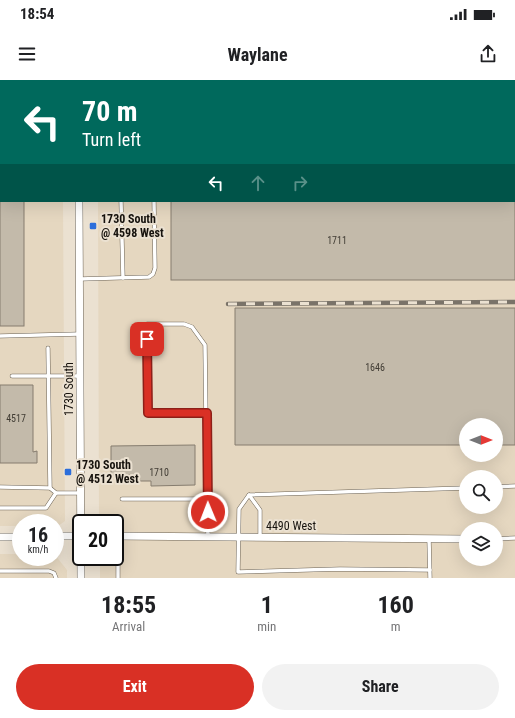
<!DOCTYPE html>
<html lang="en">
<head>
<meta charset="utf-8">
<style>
  :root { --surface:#fff; --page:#f2f2f2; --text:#202124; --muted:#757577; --accent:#d93025 }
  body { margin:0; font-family:"Roboto Condensed",sans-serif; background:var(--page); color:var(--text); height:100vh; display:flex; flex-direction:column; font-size:15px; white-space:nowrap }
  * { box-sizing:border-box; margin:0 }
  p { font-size:13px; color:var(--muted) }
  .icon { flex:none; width:22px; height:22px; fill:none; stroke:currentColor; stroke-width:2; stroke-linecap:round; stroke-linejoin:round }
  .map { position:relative; height:498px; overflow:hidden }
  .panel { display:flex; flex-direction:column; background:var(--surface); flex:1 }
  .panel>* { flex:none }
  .hud { position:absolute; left:0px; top:0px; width:515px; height:122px; box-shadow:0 4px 16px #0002; background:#00695c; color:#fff; overflow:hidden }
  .needle { width:26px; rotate:90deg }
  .fabs { position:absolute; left:459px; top:338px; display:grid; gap:8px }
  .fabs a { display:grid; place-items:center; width:44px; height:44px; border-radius:50%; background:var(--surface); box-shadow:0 4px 16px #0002; font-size:20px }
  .speed { position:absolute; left:12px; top:434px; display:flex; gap:8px; font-size:20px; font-weight:700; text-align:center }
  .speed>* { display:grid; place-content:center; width:52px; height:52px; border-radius:50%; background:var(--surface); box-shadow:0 4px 16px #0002; line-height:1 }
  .speed small { font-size:10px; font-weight:400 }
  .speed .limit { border:2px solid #111; border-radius:6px; background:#fff; color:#111 }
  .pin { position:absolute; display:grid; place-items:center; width:34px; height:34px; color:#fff; margin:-17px; border-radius:8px; box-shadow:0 2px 6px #0006 }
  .me { position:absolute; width:44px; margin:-22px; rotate:359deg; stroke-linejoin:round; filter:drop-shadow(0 0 3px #0008) }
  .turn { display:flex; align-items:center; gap:14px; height:84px; padding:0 16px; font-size:18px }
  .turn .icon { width:52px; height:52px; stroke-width:2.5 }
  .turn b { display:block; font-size:28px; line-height:34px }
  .lanes { display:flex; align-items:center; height:38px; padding:0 16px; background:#0003; justify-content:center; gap:20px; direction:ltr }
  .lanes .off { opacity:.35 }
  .eta { display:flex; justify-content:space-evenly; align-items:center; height:68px; text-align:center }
  .eta b { font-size:24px; font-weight:700; line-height:28px }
  .button { display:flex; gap:8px; margin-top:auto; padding:8px 16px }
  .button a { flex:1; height:46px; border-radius:24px; background:var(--accent); color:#fff; font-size:16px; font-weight:700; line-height:46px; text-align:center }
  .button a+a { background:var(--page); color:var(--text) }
  .status { display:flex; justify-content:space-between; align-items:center; height:28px; padding:0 20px; background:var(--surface); direction:ltr }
  .status svg { height:11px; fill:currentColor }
  header { display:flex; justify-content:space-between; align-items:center; height:52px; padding:0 16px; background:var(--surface); font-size:18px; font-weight:700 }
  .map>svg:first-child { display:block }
</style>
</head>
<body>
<div class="status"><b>18:54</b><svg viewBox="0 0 49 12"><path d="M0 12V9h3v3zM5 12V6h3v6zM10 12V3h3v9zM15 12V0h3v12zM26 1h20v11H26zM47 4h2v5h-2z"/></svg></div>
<header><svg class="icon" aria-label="menu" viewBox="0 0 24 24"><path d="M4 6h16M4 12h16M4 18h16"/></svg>Waylane<svg class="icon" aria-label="share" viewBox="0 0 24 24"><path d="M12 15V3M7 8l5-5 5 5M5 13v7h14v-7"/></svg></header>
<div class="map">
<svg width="515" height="498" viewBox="0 0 515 498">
  <rect width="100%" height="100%" fill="#ebe1d1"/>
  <g fill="#e5d7c0" fill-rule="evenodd">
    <polygon points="0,0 62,0 1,1 1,121 63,121 65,441 58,446 55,446 55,443 21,443 21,446 0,446"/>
    <path d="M98 0H515V498H100V477H115V443H99L98 121H514V1ZM466 345H496V375H466ZM466 397H496V427H466ZM466 449H496V479H466Z"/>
    <polygon points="0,474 21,474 21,477 55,477 55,475 67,490 67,498 0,498"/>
  </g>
  <g fill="#c3baaa" stroke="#867d6f">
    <rect x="0" y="121" width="24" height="125"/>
    <rect x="171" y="121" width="344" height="79"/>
    <polygon points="235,228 515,228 515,365 496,365 496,345 466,345 466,365 235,365"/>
    <polygon points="0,305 33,305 33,372 37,371 37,383 0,383"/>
    <polygon points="195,365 195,405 151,406 151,401 130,401 130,395 111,395 111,366"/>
  </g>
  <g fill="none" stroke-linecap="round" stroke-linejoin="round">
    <g stroke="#6b6254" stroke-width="4.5">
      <g id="lane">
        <polyline points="180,0 180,1"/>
        <polyline points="319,0 319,1"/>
        <polyline points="406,0 406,1"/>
        <polyline points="514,52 515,52"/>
        <polyline points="121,121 123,198"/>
        <polyline points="80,199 149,197 153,194 155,188 154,121"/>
        <polyline points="0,256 80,254"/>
        <polyline points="48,268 50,408"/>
        <polyline points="12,296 80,296"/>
        <polyline points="207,333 148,333 147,244 184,244 192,247 205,265 207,419"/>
        <polyline points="0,407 50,408 56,413 80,413"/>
        <polyline points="496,407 515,406"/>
        <polyline points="249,415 466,408"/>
        <polyline points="122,419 207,419 208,457"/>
        <polyline points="0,428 46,428 56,413"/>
        <polyline points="118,456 118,498"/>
        <polyline points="260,457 260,430 249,415 239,429 238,492 340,489 430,490"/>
        <polyline points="429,459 430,498"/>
        <polyline points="496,459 515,458"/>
        <polyline points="0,491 49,491 54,493 56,498"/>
      </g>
    </g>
    <g stroke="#6b6254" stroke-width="8">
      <g id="street">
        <polyline points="79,0 79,1"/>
        <polyline points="514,5 515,5"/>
        <polyline points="0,6 1,6"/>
        <polyline points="79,121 81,498"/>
        <polyline points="55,456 81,456"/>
        <polyline points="115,456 466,459"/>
        <polyline points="0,457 21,457"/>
      </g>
    </g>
    <use href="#lane" stroke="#fff" stroke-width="3.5"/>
    <use href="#street" stroke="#fff" stroke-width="7"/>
    <g stroke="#7a7369" stroke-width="4.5">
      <polyline id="rail" points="228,224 515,222"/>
    </g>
    <use href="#rail" stroke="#ebe1d1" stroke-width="3" stroke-dasharray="9" stroke-linecap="butt"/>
  </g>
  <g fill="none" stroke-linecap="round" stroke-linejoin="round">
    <g stroke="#8d1f18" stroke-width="10">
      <polyline id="route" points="147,259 148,333 207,333 208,432"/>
    </g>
    <use href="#route" stroke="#d93025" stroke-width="7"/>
  </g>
  <g fill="#2c6edb" stroke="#ebe1d1" stroke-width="1.5">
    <rect x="89" y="142" width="8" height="8" rx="2"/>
    <rect x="64" y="388" width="8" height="8" rx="2"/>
  </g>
  <g text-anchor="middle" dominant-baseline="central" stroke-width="4" stroke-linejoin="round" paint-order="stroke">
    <g font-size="10" fill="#413c34">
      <text x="337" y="160">1711</text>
      <text x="375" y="287">1646</text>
      <text x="16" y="338">4517</text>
      <text x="159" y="392">1710</text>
    </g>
    <g font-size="12" font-weight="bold" fill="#16120d" stroke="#ebe1d1" text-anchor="start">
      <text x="101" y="139">1730 South<tspan x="101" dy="14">@ 4598 West</tspan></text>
      <text x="76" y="385">1730 South<tspan x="76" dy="14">@ 4512 West</tspan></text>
    </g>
    <g font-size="12" fill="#16120d" stroke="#ebe1d1">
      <text transform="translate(69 309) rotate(-90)">1730 South</text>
      <text x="291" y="446">4490 West</text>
    </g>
  </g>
</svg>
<div class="fabs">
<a><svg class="needle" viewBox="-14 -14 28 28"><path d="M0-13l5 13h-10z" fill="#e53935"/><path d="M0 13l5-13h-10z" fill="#757577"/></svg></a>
<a><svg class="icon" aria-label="search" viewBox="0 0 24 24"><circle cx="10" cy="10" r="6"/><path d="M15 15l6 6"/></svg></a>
<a><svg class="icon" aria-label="layers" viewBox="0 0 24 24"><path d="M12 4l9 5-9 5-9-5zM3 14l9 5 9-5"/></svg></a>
</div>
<div class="speed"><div>16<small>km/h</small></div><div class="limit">20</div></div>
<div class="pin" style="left:147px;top:259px;background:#d93025"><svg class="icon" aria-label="arrive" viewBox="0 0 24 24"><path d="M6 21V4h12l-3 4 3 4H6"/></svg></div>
<svg class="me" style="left:208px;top:432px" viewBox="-20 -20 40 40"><circle r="17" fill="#d93025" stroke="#fff" stroke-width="3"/><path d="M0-11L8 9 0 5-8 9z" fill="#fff"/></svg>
<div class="hud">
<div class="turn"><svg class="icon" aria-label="left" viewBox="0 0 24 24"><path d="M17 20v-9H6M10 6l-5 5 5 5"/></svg><div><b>70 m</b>Turn left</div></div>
<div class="lanes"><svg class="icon" aria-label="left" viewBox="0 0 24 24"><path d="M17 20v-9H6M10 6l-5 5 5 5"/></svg><svg class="icon off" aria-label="ahead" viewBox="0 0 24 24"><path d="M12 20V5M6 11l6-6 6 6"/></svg><svg class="icon off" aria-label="right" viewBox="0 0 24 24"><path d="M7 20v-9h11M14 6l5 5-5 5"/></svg></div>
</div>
</div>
<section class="panel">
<div class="eta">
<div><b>18:55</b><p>Arrival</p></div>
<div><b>1</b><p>min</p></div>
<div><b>160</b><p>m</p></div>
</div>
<div class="button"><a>Exit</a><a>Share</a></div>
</section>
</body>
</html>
